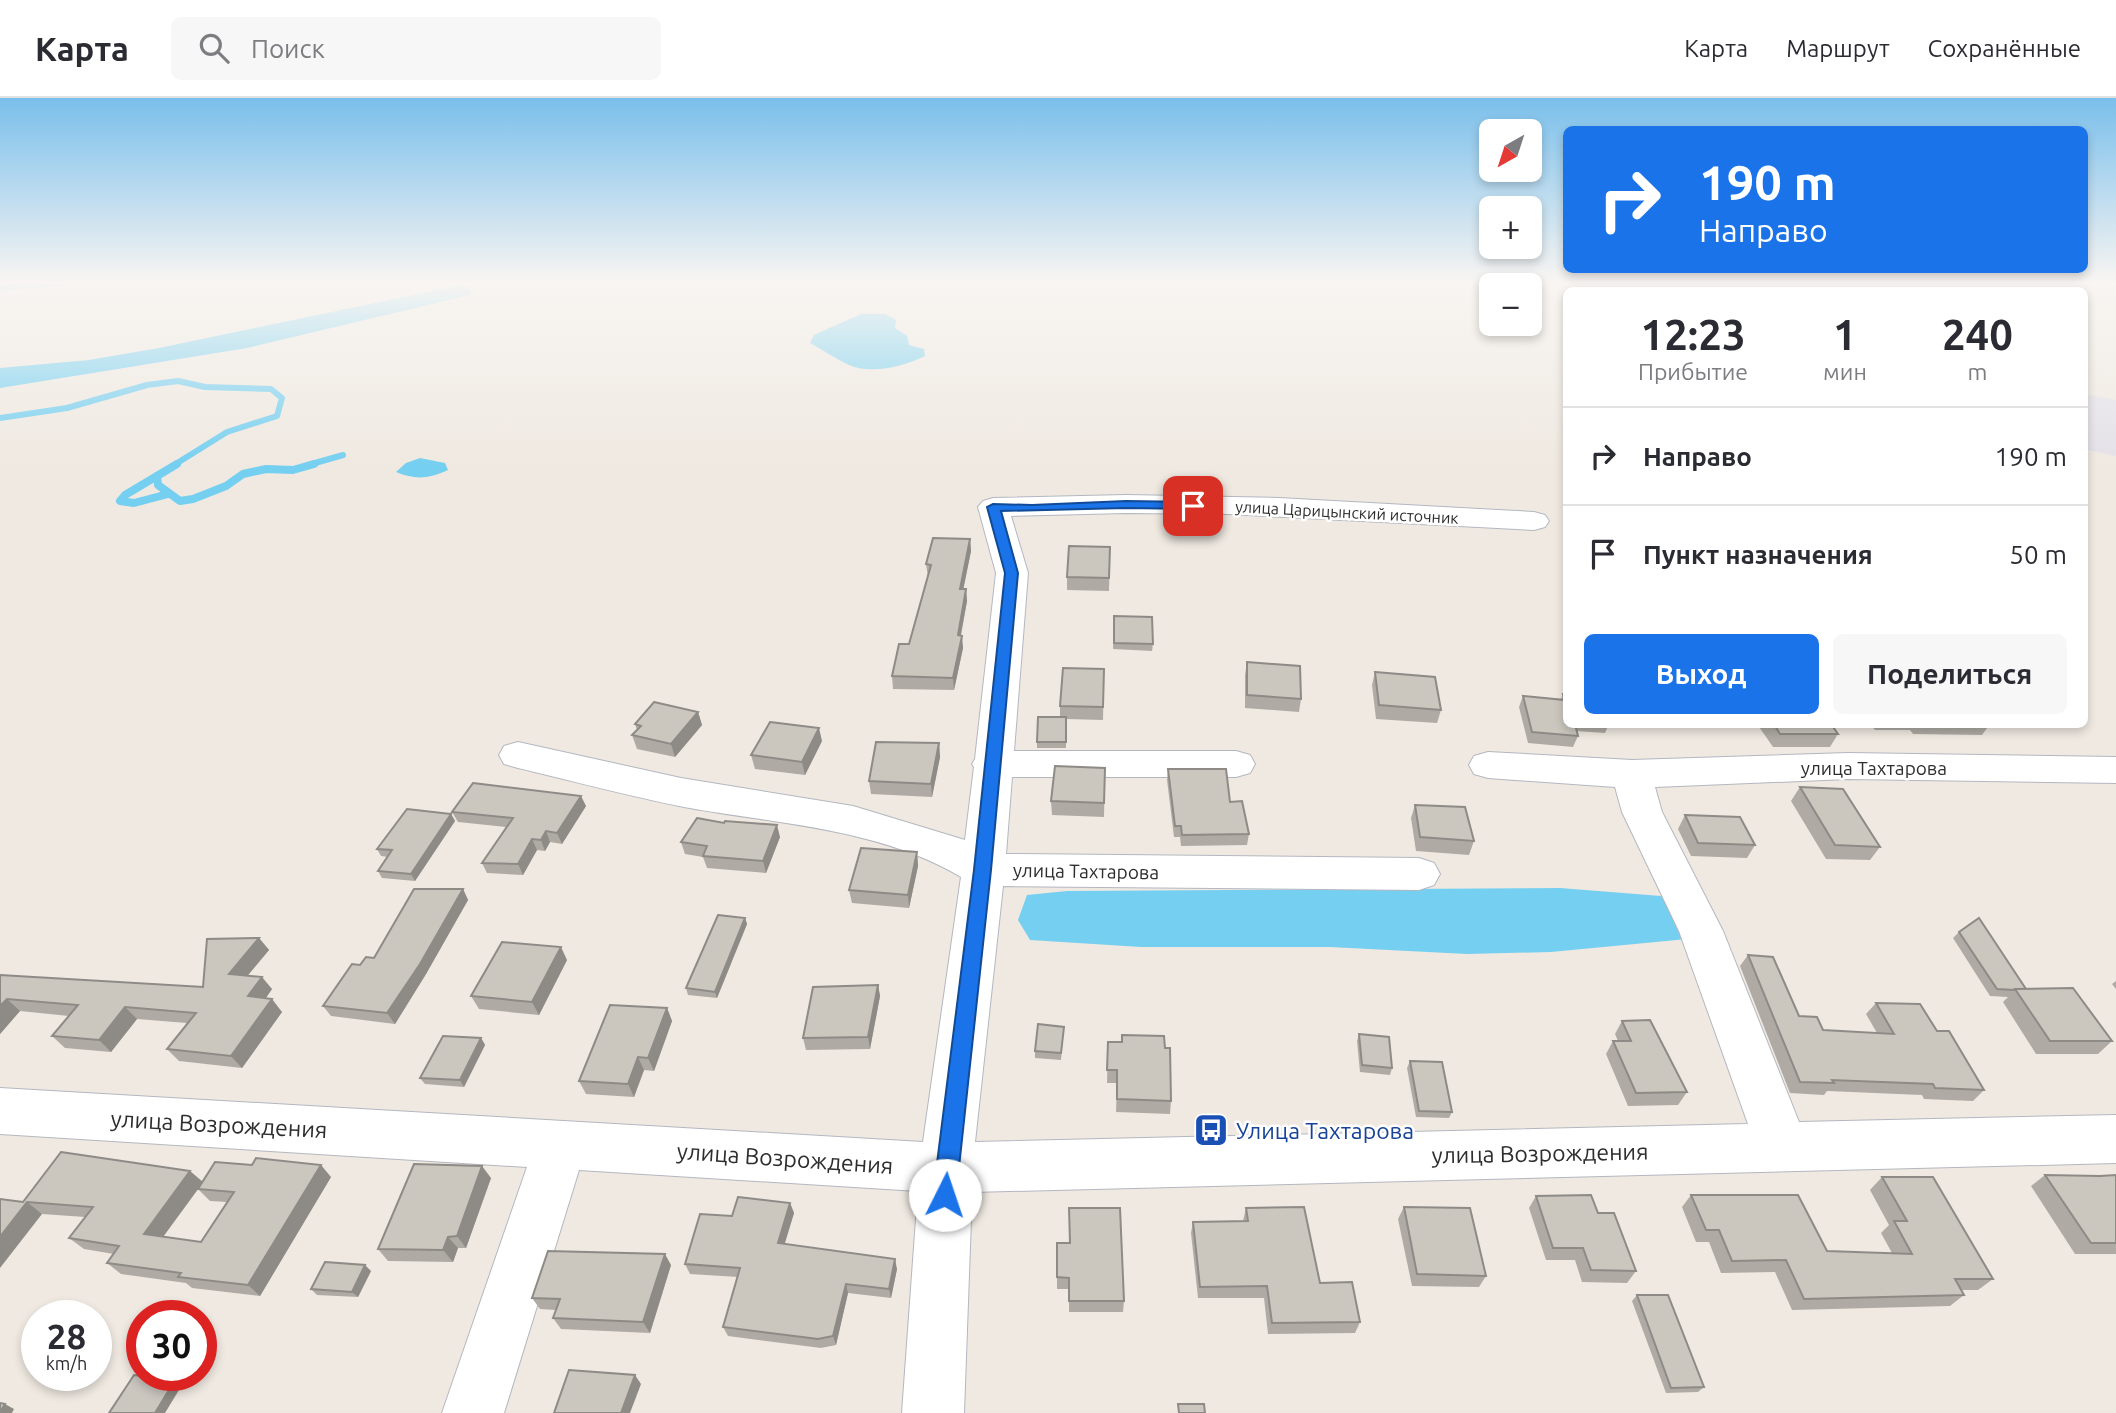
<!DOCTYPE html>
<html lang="ru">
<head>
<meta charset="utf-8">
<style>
  :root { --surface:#fff; --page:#f7f7f7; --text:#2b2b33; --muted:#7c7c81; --line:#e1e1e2; --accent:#1a73e8 }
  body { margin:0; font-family:Ubuntu,sans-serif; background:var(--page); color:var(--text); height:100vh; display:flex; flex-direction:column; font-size:26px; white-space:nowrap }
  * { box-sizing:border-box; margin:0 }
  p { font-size:23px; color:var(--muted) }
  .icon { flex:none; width:38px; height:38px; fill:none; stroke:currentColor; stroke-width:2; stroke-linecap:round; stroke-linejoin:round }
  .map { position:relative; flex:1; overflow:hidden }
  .details { position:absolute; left:1563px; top:189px; width:525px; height:441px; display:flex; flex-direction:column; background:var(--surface); border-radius:10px; box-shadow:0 4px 10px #0003 }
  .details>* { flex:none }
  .hud { position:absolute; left:1563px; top:28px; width:525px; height:147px; border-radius:10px; box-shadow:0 4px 10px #0003; background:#1a73e8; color:#fff; overflow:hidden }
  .needle { width:46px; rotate:219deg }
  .tools { position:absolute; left:1479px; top:21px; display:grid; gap:14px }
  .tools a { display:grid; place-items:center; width:63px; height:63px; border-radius:10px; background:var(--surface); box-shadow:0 4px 10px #0003; font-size:35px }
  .speed { position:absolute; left:21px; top:1202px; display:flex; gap:14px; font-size:35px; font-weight:700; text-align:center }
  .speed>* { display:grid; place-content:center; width:91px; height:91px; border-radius:50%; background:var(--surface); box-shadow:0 4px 10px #0003; line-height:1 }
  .speed small { font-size:18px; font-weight:400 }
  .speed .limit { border:10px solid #d22; background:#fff; color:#111 }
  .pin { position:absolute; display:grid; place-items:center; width:60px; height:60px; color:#fff; margin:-30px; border-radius:14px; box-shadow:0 4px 10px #0006 }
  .me { position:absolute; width:77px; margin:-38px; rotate:4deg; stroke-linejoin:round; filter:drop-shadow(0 0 5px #0008) }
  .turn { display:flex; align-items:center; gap:24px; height:147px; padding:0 21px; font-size:32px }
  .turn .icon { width:91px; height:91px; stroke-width:2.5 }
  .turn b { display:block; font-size:49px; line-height:60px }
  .eta { display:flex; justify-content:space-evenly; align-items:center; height:119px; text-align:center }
  .eta b { font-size:42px; font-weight:600; line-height:49px }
  .primary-button { display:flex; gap:14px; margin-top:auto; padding:14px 21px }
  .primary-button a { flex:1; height:80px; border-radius:10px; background:var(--accent); color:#fff; font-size:28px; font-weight:600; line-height:80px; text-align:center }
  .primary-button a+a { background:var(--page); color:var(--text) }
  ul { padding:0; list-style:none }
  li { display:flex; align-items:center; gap:21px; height:98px; padding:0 21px; border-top:2px solid var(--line) }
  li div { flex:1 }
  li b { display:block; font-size:26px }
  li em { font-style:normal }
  header { display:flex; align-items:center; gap:42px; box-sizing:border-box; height:98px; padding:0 35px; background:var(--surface); border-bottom:2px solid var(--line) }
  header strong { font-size:33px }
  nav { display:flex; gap:38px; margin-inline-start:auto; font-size:24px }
  .search { width:490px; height:63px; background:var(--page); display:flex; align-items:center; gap:18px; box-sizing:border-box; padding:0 24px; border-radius:10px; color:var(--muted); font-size:26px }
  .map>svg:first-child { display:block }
</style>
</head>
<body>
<header>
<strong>Карта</strong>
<div class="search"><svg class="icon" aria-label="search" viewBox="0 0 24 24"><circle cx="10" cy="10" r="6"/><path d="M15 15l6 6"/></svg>Поиск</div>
<nav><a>Карта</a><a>Маршрут</a><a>Сохранённые</a></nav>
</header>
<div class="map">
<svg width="2116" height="1315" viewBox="0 0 2116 1315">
  <rect width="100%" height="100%" fill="#efe9e1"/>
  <polygon fill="#e3e1e8" points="2084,296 2116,302 2116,358 2084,351"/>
  <g fill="#75cff0">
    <polygon points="461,187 470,191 470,197 247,250 0,290 0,270 89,262 159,250"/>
    <path d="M861 216H885L896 222 895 230 907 238 909 247 924 251 925 258C905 268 871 277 849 267 836 261 823 252 810 245L814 237Z"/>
    <path d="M420 360 445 365 448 372C428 381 416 382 396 374L406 365Z"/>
    <polygon points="1560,790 1661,798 1677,820 1687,841 1551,854 1467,856 1330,849 1141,849 1030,842 1018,822 1027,797 1067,793"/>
  </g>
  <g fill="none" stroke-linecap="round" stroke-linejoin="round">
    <g stroke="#75cff0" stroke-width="6">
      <polyline points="0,190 68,184"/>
      <polyline points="0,320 67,310 147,287 178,283 205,289 271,291 282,300 277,318 227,334 174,367"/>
      <polyline points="308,367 343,357"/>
    </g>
    <g stroke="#75cff0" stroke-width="8">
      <polyline points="177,366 157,378 158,387 180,403 193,401 226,388 243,376 266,371 293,372 314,366"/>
      <polyline points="157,378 125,397 120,403 134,405 168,396"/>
    </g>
    <g stroke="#b4b7c1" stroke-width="2">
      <path id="minor" d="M1126 397 1279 400 1534 414 1545 417 1549 423 1545 429 1534 432 1228 416 1126 415 1011 418 1028 475 1014 653H1236L1250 657 1255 666 1250 675 1236 679H1012L1006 756 1419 760 1434 765 1440 776 1434 787 1419 792 1003 788 975 1044 1748 1026 1679 833 1622 714 1615 689 1488 680 1474 676 1469 667 1474 658 1488 654 1632 662 1848 655 2116 659V685L1848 681 1655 689 1662 714 1723 833 1799 1024 2116 1017V1065L972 1094 964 1315H902L918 1093 579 1072 504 1315H442L527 1069 0 1036V990L923 1044 961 779C879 730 776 726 684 709 628 698 573 683 518 670L504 666 499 657 504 648 518 644 681 680 853 708 965 742 974 669 972 666 975 661 996 475 978 409 983 403 993 400Z"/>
    </g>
    <use href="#minor" fill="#fff" fill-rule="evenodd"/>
  </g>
  <g fill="#afaba4" fill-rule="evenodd">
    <polygon points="970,441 971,453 963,491 966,491 967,503 961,538 963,550 954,592 893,591 892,578 909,546 928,479 926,466"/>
    <polygon points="1110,449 1109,493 1067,492 1067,479"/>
    <polygon points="1114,518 1153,546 1152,553 1113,551"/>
    <polygon points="1247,564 1301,601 1299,614 1245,610 1245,577"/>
    <polygon points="1104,571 1103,622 1066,621 1066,650 1037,650 1037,644 1060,619 1060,608"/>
    <polygon points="1375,574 1441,612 1437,625 1376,621 1372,587"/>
    <polygon points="1563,596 1566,596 1566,626 1609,626 1605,635 1576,633 1578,638 1573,649 1528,645 1519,609 1523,598 1561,601"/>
    <polygon points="698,614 702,627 675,659 637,651 632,637 637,632 635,626"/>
    <polygon points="1757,626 1831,626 1838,636 1830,649 1773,649"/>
    <polygon points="1870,626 1990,626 1982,637 1913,636 1910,632 1875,632"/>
    <polygon points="822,643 805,677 755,671 751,657"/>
    <polygon points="939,645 940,659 932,699 871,696 869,683"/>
    <polygon points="1105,670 1104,719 1052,717 1051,703"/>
    <polygon points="1168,671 1230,704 1249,736 1247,747 1181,748 1180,739 1174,739 1167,682"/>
    <polygon points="1800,689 1880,749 1870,762 1826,761 1791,703"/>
    <polygon points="1415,707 1474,743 1469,757 1416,753 1411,720"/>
    <polygon points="586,708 562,746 550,744 545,753 537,752 523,777 487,775 482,765 506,729 458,724 452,714"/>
    <polygon points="451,716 455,723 415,783 382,780 378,773 388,759 381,758 377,751"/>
    <polygon points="1685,717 1755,747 1747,760 1691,758 1678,731"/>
    <polygon points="780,739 766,775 707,770 703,759 685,756 681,744"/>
    <polygon points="917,754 918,768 909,810 852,805 849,792"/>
    <polygon points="463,791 468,802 426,876 395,926 331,918 323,908 360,867 374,860"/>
    <polygon points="745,820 747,826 717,900 688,897 686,890"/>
    <polygon points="1959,834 2026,891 2112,943 2098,956 2036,956 2003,904 2008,899 1990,898 1953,840"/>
    <polygon points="259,840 269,852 248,877 272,891 266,900 282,914 242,970 179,963 167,951 187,925 137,921 111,954 65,950 52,938 69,918 20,913 0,936 0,877 203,889"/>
    <polygon points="1748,857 1799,918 1823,932 1877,935 1866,916 1876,905 1937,933 1984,992 1973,1003 1924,1001 1922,997 1827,993 1824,997 1790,995 1740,868"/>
    <polygon points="567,862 539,917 479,911 471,898"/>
    <polygon points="2116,883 2116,891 2112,886"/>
    <polygon points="878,887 880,898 870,951 806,952 803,940"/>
    <polygon points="667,910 672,923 654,973 644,972 634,999 586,996 579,983"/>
    <polygon points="1622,923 1687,994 1678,1007 1628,1008 1606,956 1613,943 1618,943 1615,936"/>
    <polygon points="1064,929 1061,962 1035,960 1035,953"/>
    <polygon points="1359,936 1392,970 1390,977 1360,974 1357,943"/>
    <polygon points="481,940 485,947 464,989 425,986 420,980"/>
    <polygon points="1108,944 1165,950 1171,1003 1170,1016 1116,1014 1117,985 1107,985"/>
    <polygon points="1410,963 1452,1014 1449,1020 1416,1019 1407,970"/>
    <polygon points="2045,1077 2100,1078 2116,1077 2116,1156 2075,1156 2031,1088"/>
    <path d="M331 1079 260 1198 192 1190 186 1185 121 1176 107 1165 114 1156 84 1151 69 1140 85 1119 42 1116 23 1104 202 1084ZM199 1090 198 1091 210 1103 227 1104 201 1144 163 1139Z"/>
    <polygon points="1882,1079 1993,1181 1978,1192 1962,1192 1964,1197 1950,1208 1792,1212 1775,1174 1721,1175 1709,1144 1696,1144 1682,1109 1691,1097 1827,1153 1892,1155 1881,1135 1889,1127 1870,1092"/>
    <polygon points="491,1080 466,1150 458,1150 453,1164 388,1163 378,1151"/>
    <polygon points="1536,1098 1598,1115 1636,1173 1627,1185 1582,1184 1575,1162 1546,1162 1529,1110"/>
    <polygon points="790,1105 794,1115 784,1146 897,1171 891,1200 848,1195 836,1247 821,1250 728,1238 723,1229 738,1179 690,1176 685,1166 732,1118"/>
    <polygon points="1404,1109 1486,1178 1479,1189 1412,1188 1398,1121"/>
    <polygon points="1246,1110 1360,1224 1355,1235 1268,1236 1264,1200 1198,1200 1191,1135 1193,1124 1243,1123"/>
    <polygon points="1057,1145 1124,1203 1123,1214 1069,1214 1069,1191 1057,1191"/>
    <polygon points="671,1167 650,1235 561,1231 553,1220 556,1212 540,1211 532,1200"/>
    <polygon points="371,1173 358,1199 317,1197 311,1191"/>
    <polygon points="1637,1197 1704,1289 1698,1294 1666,1295 1632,1203"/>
  </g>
  <g fill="#8e8b86">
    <polygon points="970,441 971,453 961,503 960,491"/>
    <polygon points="966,491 967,503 958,550 958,537"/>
    <polygon points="962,538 963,550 954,592 953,580"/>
    <polygon points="698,614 702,627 675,659 671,646"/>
    <polygon points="819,630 822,643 805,677 802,664"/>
    <polygon points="939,645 940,659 932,699 931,686"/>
    <polygon points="581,698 586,708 562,746 557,735"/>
    <polygon points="451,716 455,723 415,783 411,776"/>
    <polygon points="777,727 780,739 766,775 763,763"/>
    <polygon points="546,733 550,744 545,753 541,742"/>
    <polygon points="532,741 537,752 523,777 518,766"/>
    <polygon points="917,754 918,768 909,810 908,797"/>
    <polygon points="463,791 468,802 426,876 395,926 387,915"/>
    <polygon points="745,820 747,826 717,900 715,894"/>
    <polygon points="259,840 269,852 239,888 229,876"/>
    <polygon points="561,849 567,862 539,917 532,904"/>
    <polygon points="262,879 272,891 258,911 248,898"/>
    <polygon points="878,887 880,898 870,951 868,939"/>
    <polygon points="7,901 20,913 0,936 0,908"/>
    <polygon points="272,901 282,914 242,970 231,958"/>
    <polygon points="125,909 137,921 111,954 99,942"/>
    <polygon points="667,910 672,923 654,973 648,960"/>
    <polygon points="481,940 485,947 464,989 460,982"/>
    <polygon points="638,959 644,972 634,999 628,986"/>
    <polygon points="321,1067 331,1079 260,1198 248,1187"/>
    <polygon points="482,1068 491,1080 466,1150 457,1138"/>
    <polygon points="190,1073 203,1084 157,1147 144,1136"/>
    <polygon points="27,1104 42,1116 0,1170 0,1139"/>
    <polygon points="790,1105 794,1115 782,1155 778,1145"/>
    <polygon points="448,1139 458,1150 453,1164 443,1152"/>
    <polygon points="665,1156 671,1167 650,1235 643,1224"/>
    <polygon points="895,1161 897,1171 891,1200 889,1191"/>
    <polygon points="365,1167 371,1173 358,1199 352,1194"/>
    <polygon points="846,1186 848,1195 836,1247 833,1238"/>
    <polygon points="635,1277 641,1286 630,1315 621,1315"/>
    <polygon points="175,1282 182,1287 165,1315 155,1315"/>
    <polygon points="5,1306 14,1311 12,1315 0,1315"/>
  </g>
  <g fill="#cbc7bf" stroke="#8e8b86" stroke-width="2">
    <polygon points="933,440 970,441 960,491 966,491 958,537 962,538 953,580 892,578 899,546 909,546 931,467 926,466"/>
    <polygon points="1069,448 1110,449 1109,480 1067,479"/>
    <polygon points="1114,518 1152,519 1153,546 1114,545"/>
    <polygon points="1247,564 1300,568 1301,601 1247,597"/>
    <polygon points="1063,570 1104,571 1103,609 1060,608"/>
    <polygon points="1375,574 1435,579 1441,612 1379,607"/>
    <polygon points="1563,596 1566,596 1566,626 1575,626 1578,638 1532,634 1523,598 1565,602"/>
    <polygon points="654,604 698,614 671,646 632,637 641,628 635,626"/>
    <polygon points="1038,619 1066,619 1066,644 1037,644"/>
    <polygon points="770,624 819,630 802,664 751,657"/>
    <polygon points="1774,626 1831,626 1838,636 1780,636"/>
    <polygon points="876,644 939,645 931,686 869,683"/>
    <polygon points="1055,668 1105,670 1104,705 1051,703"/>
    <polygon points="1168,671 1226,671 1230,704 1242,703 1249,736 1182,737 1181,728 1175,728"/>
    <polygon points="473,685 581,698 557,735 546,733 541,742 532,741 518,766 482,765 513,720 452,714"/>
    <polygon points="1800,689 1843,691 1880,749 1835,747"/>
    <polygon points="1415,707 1465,709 1474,743 1420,739"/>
    <polygon points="407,711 451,716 411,776 378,773 392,752 377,751"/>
    <polygon points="1685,717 1740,719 1755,747 1698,745"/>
    <polygon points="697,720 724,725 725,723 777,727 763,763 703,758 707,748 681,744"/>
    <polygon points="861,750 917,754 908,797 849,792"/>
    <polygon points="414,791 463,791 420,866 387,915 323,908 352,866 360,867 366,859 374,860"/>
    <polygon points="718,817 745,820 715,894 686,890"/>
    <polygon points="1979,820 2026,891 2015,891 2014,892 1997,891 1959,834"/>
    <polygon points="259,840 229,876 262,879 248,898 272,901 231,958 167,951 196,915 125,909 99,942 52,938 78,907 7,901 0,908 0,877 203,889 207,841"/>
    <polygon points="502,844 561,849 532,904 471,898"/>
    <polygon points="1748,857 1773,859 1799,918 1817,919 1823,932 1894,936 1876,905 1920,906 1937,933 1949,933 1984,992 1935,990 1933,986 1832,982 1834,985 1800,984"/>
    <polygon points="878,887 868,939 803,940 813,889"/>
    <polygon points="2073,890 2112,943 2050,943 2015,891"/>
    <polygon points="610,907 667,910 648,960 638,959 628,986 579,983"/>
    <polygon points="1650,922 1687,994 1636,995 1613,943 1631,943 1622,923"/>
    <polygon points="1038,926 1064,929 1061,955 1035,953"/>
    <polygon points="1359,936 1389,939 1392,970 1362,967"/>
    <polygon points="1122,937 1164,938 1165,950 1170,950 1171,1003 1117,1001 1117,972 1107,972 1108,944 1122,944"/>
    <polygon points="443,938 481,940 460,982 420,980"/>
    <polygon points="1410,963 1442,964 1452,1014 1419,1013"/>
    <polygon points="61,1054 190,1073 144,1136 201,1144 234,1094 198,1091 215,1064 252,1067 256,1060 321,1067 248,1187 178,1179 181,1175 107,1165 119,1148 69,1140 93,1109 27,1104 0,1139 0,1101 23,1104"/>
    <polygon points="414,1066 482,1068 457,1138 448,1139 443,1152 378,1151"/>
    <polygon points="2045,1077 2100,1078 2116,1077 2116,1145 2091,1145"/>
    <polygon points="1882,1079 1933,1079 1993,1181 1955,1181 1964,1197 1804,1201 1786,1162 1732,1163 1719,1132 1706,1132 1691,1097 1798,1097 1827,1153 1912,1156 1894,1123 1907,1123"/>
    <polygon points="1591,1097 1598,1115 1614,1115 1636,1173 1591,1172 1583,1150 1553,1150 1536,1098"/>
    <polygon points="738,1099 790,1105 778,1145 895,1161 889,1191 846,1186 833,1238 818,1241 723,1229 740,1170 685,1166 700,1116 732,1118"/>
    <polygon points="1304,1109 1320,1185 1352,1184 1360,1224 1272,1225 1267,1188 1200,1189 1193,1124 1248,1123 1246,1110"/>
    <polygon points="1404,1109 1470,1110 1486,1178 1417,1176"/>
    <polygon points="1069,1110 1120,1110 1124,1203 1069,1203 1069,1180 1057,1179 1057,1145 1070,1145"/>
    <polygon points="548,1153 665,1156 643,1224 553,1220 560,1201 532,1200"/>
    <polygon points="325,1164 365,1167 352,1194 311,1191"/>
    <polygon points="1637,1197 1668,1197 1704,1289 1671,1290"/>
    <polygon points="569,1272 635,1277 621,1315 554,1315"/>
    <polygon points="134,1277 175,1282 155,1315 109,1315"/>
    <polygon points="0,1305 5,1306 0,1314"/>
    <polygon points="1178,1306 1204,1306 1205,1315 1179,1315"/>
  </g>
  <linearGradient id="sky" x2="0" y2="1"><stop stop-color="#7abfeb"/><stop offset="0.5" stop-color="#f8f5f2"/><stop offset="1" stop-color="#f8f5f2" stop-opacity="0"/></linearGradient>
  <rect width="2116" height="368" fill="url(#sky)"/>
  <polygon fill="#1a73e8" stroke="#114b97" stroke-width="2" points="1126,403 1193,404 1199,408 1193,411 1126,410 1001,413 1018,475 991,772 956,1097 953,1105 945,1108 937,1105 933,1097 974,772 1005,475 987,409 993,406 1032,407"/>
  <defs>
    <g id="bus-square" transform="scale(1.75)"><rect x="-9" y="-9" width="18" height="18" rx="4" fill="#1a4fb4" stroke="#fff"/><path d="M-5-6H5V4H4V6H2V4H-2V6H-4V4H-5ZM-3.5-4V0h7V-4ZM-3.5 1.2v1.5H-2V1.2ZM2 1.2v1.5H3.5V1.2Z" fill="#fff"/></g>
  </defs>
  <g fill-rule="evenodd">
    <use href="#bus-square" x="1211" y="1032"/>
  </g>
  <g text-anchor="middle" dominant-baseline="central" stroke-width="5" stroke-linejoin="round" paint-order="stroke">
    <g font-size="16" fill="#2e2e2e" stroke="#fff">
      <text transform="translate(1347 414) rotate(3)">улица Царицынский источник</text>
    </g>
    <g font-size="19" fill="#2e2e2e" stroke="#fff">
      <text x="1874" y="670">улица Тахтарова</text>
      <text transform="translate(1086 773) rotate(1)">улица Тахтарова</text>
    </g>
    <g font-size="23" fill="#2e2e2e" stroke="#fff">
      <text transform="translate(219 1026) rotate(3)">улица Возрождения</text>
      <text transform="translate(1540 1055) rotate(-1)">улица Возрождения</text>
      <text transform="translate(785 1060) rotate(4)">улица Возрождения</text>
    </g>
    <g font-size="23" fill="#164399" stroke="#fff" text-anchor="start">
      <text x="1236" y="1032">Улица Тахтарова</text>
    </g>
  </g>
</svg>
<div class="tools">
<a><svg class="needle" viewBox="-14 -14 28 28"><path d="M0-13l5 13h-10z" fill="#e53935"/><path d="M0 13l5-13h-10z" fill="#7c7c81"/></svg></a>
<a>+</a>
<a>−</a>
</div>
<div class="speed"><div>28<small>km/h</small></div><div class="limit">30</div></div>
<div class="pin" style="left:1193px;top:408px;background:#d93025"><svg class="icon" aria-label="arrive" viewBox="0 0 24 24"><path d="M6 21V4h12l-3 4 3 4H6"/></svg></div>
<svg class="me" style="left:945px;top:1097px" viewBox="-20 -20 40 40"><circle r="19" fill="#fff"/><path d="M0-13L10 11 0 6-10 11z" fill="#1a73e8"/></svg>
<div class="hud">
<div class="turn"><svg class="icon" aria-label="right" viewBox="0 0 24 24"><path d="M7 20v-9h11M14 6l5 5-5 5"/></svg><div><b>190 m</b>Направо</div></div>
</div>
<section class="details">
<div class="eta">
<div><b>12:23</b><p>Прибытие</p></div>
<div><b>1</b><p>мин</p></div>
<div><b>240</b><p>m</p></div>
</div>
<ul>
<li><svg class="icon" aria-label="right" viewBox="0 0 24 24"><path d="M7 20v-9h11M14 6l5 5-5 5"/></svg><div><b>Направо</b></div><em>190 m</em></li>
<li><svg class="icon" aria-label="arrive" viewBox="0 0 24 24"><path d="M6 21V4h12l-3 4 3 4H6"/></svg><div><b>Пункт назначения</b></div><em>50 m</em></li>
</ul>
<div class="primary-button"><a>Выход</a><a>Поделиться</a></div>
</section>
</div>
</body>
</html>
